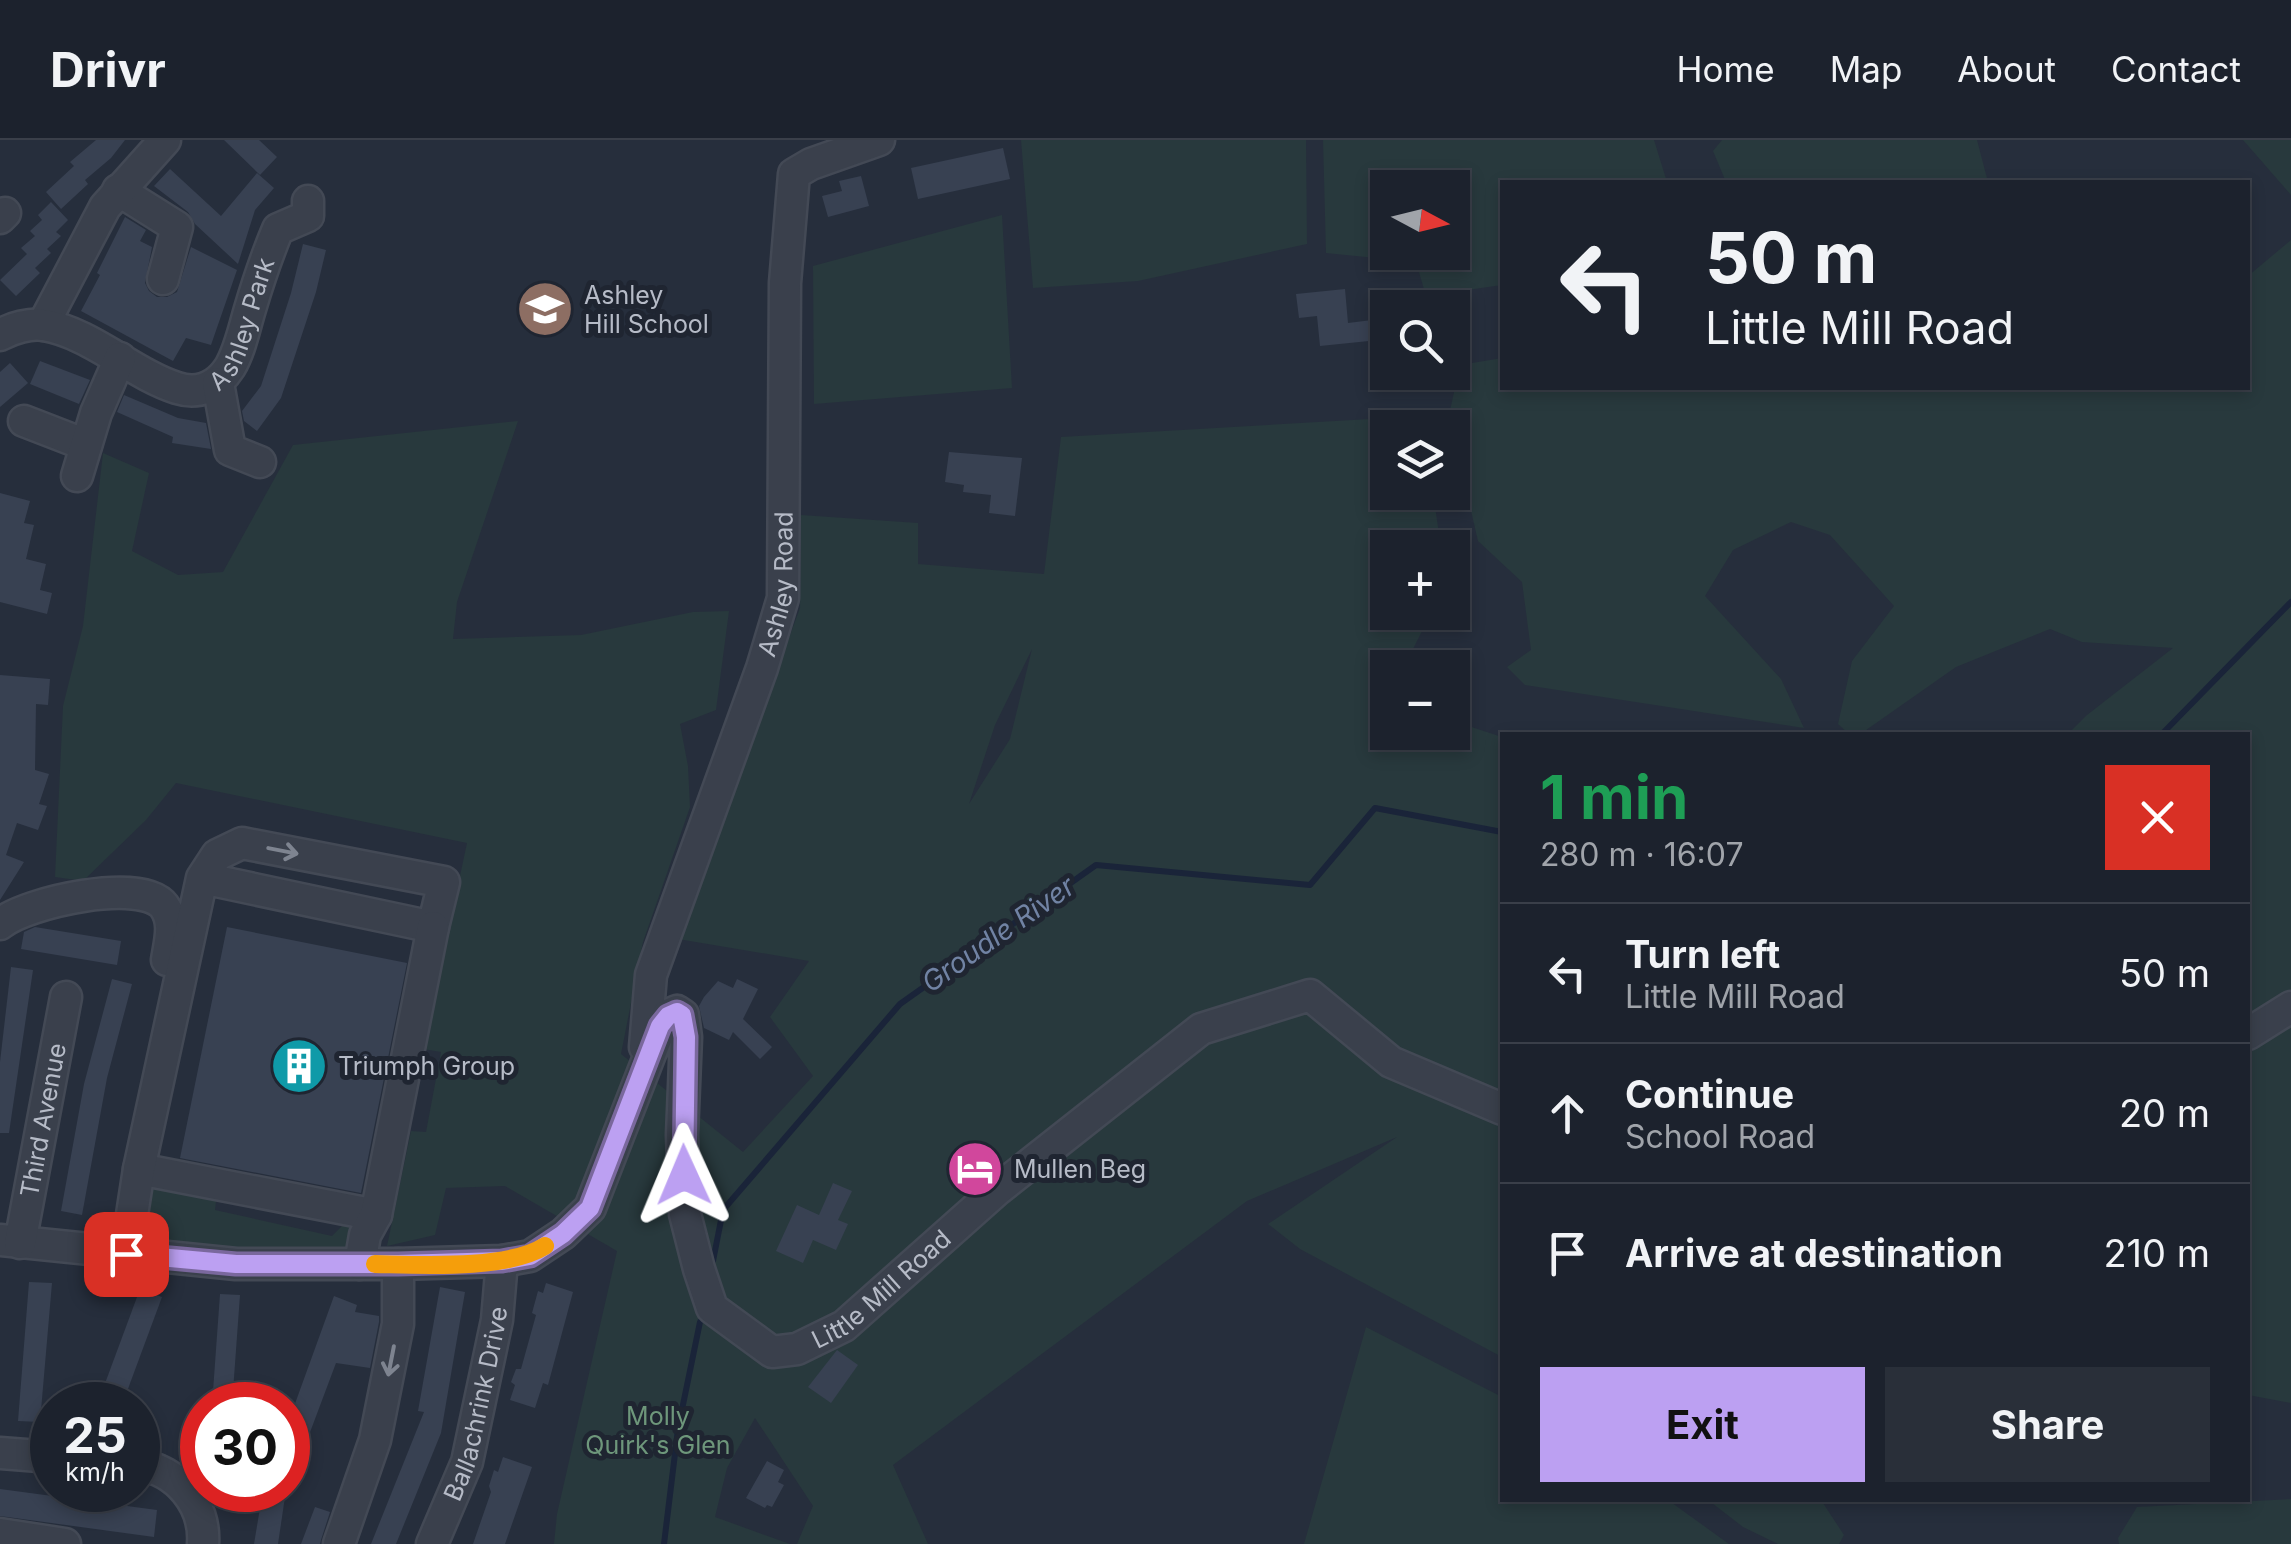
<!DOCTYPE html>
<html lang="en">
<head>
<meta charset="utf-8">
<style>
  :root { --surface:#1c222d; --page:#292f39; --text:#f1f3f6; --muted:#a0a4aa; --line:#3a3f49; --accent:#bca0f2 }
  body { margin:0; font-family:Inter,sans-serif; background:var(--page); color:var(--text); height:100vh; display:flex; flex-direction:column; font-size:38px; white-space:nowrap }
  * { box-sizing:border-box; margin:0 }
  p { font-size:32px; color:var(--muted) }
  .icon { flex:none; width:55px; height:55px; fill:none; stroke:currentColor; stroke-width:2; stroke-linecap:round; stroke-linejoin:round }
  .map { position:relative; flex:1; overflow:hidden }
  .side { position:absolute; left:1500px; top:592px; width:750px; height:770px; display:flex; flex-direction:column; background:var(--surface); border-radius:0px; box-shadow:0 5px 15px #0003,0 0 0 2px var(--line) }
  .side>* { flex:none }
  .hud { position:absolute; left:1500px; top:40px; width:750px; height:210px; border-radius:0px; box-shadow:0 5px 15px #0003,0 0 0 2px var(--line); background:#1c222d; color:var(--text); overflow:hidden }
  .needle { width:65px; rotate:97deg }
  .fabs { position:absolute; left:1370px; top:30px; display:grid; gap:20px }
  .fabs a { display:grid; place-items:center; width:100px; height:100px; border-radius:0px; background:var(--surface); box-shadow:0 5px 15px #0003,0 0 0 2px var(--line); font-size:50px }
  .speed { position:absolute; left:30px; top:1242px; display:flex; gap:20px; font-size:50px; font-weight:700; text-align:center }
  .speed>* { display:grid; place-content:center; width:130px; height:130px; border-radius:50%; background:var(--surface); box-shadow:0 5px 15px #0003,0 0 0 2px var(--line); line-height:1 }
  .speed small { font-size:25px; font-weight:400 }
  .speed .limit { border:15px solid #d22; background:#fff; color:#111 }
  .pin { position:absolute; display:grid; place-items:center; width:85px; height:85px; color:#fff; margin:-42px; border-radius:20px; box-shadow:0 5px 15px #0006 }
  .me { position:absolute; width:110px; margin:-55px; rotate:359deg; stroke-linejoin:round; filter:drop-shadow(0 0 8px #0008) }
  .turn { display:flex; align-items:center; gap:35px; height:210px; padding:0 40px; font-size:45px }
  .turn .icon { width:130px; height:130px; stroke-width:2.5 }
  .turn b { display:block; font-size:70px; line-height:85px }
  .round { display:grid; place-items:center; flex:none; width:105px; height:105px; border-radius:0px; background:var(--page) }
  .overview { display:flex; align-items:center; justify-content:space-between; height:170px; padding:0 40px }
  h1 { font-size:60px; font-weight:700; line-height:75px; color:#1e9e55 }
  .button { display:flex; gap:20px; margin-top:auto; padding:20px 40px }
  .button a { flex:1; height:115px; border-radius:0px; background:var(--accent); color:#111; font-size:40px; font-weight:700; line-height:115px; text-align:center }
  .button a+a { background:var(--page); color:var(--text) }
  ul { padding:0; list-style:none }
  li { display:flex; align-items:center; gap:30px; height:140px; padding:0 40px; border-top:2px solid var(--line) }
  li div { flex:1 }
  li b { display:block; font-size:38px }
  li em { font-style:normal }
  header { display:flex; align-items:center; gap:60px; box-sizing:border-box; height:140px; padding:0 50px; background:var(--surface); border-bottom:2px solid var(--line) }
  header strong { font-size:48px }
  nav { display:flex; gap:55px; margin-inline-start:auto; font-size:35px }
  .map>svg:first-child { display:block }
</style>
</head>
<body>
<header>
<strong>Drivr</strong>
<nav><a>Home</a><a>Map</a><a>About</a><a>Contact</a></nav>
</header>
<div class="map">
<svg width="2291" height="1404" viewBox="0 0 2291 1404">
  <rect width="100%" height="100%" fill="#262e3c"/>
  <g fill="#28393d" fill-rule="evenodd">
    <polygon points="1021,0 1306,0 1307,104 1138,141 1033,148"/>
    <path d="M1323 0H1654L1667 42H1502V145L1426 156 1416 122 1326 113ZM1388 48H1452V112H1388Z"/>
    <polygon points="1722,0 1977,0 1988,42 1726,42 1713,11"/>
    <polygon points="2243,0 2291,0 2291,55"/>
    <polygon points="1002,75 1012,248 814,264 813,126"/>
    <polygon points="2291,100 2291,1263 2248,1255 2248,595 2067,595 2087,575 2173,508 2082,502 2050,489 1956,527 1859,595 1850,595 1838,584 1852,521 1894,466 1830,395 1791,382 1733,410 1705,456 1781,539 1804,588 1525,545 1507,527 1531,510 1522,442 1478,401 1449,275 1460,225 1502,218 1502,248 2248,248 2248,136"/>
    <path d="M1422 276 1424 287 1388 288V352L1433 353 1441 407 1388 408V472L1431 473 1404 527 1388 528 1387 561 1382 574H1387L1388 592H1452L1453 581 1502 597V1217L1300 1109 1268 1084 1397 997 1247 1061 893 1325 928 1404H797L813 1366 755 1278 727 1328 715 1377 790 1404H554L557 1374 617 1111 505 1046 446 1048 435 1095 387 1106 411 991 426 992 441 912 423 909 467 703 176 643 146 680 83 741 55 737 63 566 83 486 103 313 149 333 132 411 178 435 223 432 293 305 518 281 457 462 453 499 581 495 693 472 729 471 716 570 680 584 688 626 690 667 643 802 621 914 743 1012 813 936 770 877 809 821 678 799 800 468 801 375 918 383V424L1044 434 1061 297ZM1032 509 1010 599 969 664 995 585Z"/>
    <polygon points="152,1045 217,1053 215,1070 332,1096 344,1084 349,1083 352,1090 350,1109 253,1109 146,1101 142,1093"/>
    <polygon points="1366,1187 1502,1257 1502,1360 1668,1360 1729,1404 1304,1404"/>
    <polygon points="2291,1359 2291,1404 2119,1404 2118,1398 2137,1367"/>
    <polygon points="1708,1360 1821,1360 1844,1395 1839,1404 1778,1404 1743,1387"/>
  </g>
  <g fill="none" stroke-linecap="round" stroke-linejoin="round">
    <g stroke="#1a2439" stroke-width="6">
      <polyline points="2161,595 2291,462"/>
      <polyline points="713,1121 723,1070 900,864 1096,725 1310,745 1375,668 1502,692"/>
      <polyline points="664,1404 678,1289 700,1182"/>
    </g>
  </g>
  <g fill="#384152">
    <polygon points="96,0 125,0 111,18 85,40 88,44 61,69 46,52 74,26 70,22"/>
    <polygon points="224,0 259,0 277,17 260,35"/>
    <polygon points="1003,8 1010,39 918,59 911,28"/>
    <polygon points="170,29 221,76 257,33 274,48 255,70 238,124 195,84 188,72 154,46"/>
    <polygon points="861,36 869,66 828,77 822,56 842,51 839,41"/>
    <polygon points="51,62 68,80 56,92 61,96 47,109 51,113 35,128 40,133 16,156 0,140 27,114 21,108 35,96 30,91 42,80 38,75"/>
    <polygon points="125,77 146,90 140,101 152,107 145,143 149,151 157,157 167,157 177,152 191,107 237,130 211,205 186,198 173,221 81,171 100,135 97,133"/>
    <polygon points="303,104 326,110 316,152 281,258 257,291 244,281 242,271 261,246 291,153"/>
    <polygon points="1345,149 1348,183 1388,178 1388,222 1372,223 1369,201 1320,206 1317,176 1299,178 1296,154"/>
    <polygon points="40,221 90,240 79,264 30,244"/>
    <polygon points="10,223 28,243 0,267 0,232"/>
    <polygon points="124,255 178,278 206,283 211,309 172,303 173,297 117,272"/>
    <polygon points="949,312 1022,318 1015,376 989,373 991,355 963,352 964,345 945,342"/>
    <polygon points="0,353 30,361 24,383 34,385 26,419 46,424 40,450 52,453 47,474 0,462"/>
    <polygon points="0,535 50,539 48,565 36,564 35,630 49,634 39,664 47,666 38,690 17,683 6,715 24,722 0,760"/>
    <polygon points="35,787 121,801 117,825 21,809 24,792"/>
    <polygon points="227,787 407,823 361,1053 180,1018"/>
    <polygon points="11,827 33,830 9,993 0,993 0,922"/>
    <polygon points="112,839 132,844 107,938 82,1075 61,1071 84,944"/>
    <polygon points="737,839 758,849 743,879 772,907 760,919 733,892 729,900 704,888 699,866 704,857 718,841 733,848"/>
    <polygon points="833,1043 852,1051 838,1080 848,1084 836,1110 813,1100 803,1123 776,1111 797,1065 819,1075"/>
    <polygon points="29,1142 52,1143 40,1282 18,1281"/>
    <polygon points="546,1143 573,1152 548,1245 543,1243 535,1268 510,1260 515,1245 511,1242 516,1229 521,1229 536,1175 532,1173 538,1151 543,1153"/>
    <polygon points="440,1147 465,1152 441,1293 396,1404 371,1404 424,1272 418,1271"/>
    <polygon points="140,1149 162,1157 122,1265 97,1265"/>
    <polygon points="220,1154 240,1155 232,1265 212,1265"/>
    <polygon points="334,1156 357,1165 355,1172 379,1176 379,1182 370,1228 336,1223 303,1311 288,1305 288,1283"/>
    <polygon points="837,1210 858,1225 831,1263 808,1247"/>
    <polygon points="503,1317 532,1327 505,1404 473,1404 491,1352 489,1346 494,1330 498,1332"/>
    <polygon points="767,1321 784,1330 778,1342 784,1345 772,1367 767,1365 765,1368 746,1358"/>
    <polygon points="0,1349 157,1370 154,1397 0,1376"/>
    <polygon points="263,1350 286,1350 278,1404 254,1404"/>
    <polygon points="315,1367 330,1372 321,1400 320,1404 301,1404"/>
  </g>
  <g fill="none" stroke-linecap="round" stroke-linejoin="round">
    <g stroke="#434955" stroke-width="35">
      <g id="minor">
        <polyline points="118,50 177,87 163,139"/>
        <polyline points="0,78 5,73"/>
        <polyline points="43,185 105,67 165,0"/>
        <path id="s1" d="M0 195C12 188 30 183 44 185 91 193 133 234 177 248 199 255 218 246 230 227 240 210 244 189 250 169 258 142 267 115 278 89L308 76V61"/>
        <polyline points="218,243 230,310 260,322"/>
        <polyline points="24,281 86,305"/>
        <polyline points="77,336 96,273 120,218"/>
        <path d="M0 784C26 762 142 737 164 766 176 782 170 801 167 820"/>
        <polyline points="2248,894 2291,867"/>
        <path id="s2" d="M645 907 651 835 762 528 783 458 785 143 794 34 811 24 879 0"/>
        <polyline points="139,1029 376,1075"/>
        <path id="s3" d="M0 1100 236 1124H398L502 1121 530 1116 563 1094 590 1068 661 886 668 875 677 871 683 875 686 897 682 995 685 1074 699 1129 712 1168 772 1212 797 1209 844 1186 997 1050 1201 889 1310 855 1391 922 1502 969"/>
        <path id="s4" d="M20 1103 66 857"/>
        <polyline points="126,1114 139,1029 202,738 217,715 242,703 444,742 433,787 202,738"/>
        <polyline points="360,1124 365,1095 376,1075 433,787"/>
        <polyline points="0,1313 52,1317"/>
        <path d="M138 1325C177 1329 206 1365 203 1404"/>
        <polyline points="0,1394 65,1404"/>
        <polyline points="339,1404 375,1300 398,1184 398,1124"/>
        <path id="s5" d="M432 1404 467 1322 497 1180 502 1121"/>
      </g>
    </g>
    <use href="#minor" stroke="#3a404c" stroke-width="30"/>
  </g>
  <defs><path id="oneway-shaft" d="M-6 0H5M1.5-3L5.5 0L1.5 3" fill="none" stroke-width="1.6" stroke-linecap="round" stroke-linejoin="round" transform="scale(2.5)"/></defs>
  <g stroke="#7e8490">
    <use href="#oneway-shaft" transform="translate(283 711) rotate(11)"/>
    <use href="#oneway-shaft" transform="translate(391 1221) rotate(101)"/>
  </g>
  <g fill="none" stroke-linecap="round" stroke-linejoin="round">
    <g stroke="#7a689d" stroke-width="25">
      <polyline id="route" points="126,1114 236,1124 398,1124 502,1121 530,1116 563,1094 590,1068 660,886 668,876 677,872 682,875 686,897 684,1035"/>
    </g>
    <use href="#route" stroke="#bca0f2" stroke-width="18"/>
    <path stroke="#f59e0b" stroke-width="18" d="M375 1124C422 1125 507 1130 545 1106"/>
  </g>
  <defs>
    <g id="school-disc" transform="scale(2.875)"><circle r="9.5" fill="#8d6e63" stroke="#1f2531"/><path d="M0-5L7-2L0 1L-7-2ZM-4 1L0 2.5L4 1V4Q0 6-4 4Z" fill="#fff"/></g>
    <g id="building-disc" transform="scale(2.875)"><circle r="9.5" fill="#0f9aa8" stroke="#1f2531"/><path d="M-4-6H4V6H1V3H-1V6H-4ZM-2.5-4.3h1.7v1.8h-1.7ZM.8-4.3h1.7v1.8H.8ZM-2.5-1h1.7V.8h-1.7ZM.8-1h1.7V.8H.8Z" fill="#fff"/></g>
    <g id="hotel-disc" transform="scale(2.875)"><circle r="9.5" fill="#d1479c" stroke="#1f2531"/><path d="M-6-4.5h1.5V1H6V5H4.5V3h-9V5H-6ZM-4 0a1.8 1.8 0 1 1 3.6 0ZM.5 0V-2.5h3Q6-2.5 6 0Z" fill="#fff"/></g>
  </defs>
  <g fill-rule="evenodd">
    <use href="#school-disc" x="545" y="169"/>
    <use href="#building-disc" x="299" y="926"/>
    <use href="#hotel-disc" x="975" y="1029"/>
  </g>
  <g text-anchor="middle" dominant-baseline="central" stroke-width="10" stroke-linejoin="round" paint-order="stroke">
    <g font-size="25" fill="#b6bbc7" stroke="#1f2531" text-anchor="start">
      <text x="584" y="155">Ashley<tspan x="584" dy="29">Hill School</tspan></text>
      <text x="338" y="926">Triumph Group</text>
      <text x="1014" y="1029">Mullen Beg</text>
    </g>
    <g font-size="25" fill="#b6bbc7" stroke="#1f2531">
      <text stroke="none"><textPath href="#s1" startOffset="300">Ashley Park</textPath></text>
      <text stroke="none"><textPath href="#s2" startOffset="485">Ashley Road</textPath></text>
      <text stroke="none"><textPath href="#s4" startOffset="125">Third Avenue</textPath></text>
      <text stroke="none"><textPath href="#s3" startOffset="1335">Little Mill Road</textPath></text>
      <text stroke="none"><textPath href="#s5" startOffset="148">Ballachrink Drive</textPath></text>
    </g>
    <g font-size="25" fill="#6e977b" stroke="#1f2531">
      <text x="658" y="1276">Molly<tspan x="658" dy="29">Quirk's Glen</tspan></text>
    </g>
    <g font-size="28" font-style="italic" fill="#7183a4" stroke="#1f2531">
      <text transform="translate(998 794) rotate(-35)">Groudle River</text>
    </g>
  </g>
</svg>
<div class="fabs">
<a><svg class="needle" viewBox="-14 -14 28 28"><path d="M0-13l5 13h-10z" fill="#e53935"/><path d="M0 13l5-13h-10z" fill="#a0a4aa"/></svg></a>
<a><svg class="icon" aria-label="search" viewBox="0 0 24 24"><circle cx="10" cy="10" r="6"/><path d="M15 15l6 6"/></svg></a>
<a><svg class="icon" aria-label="layers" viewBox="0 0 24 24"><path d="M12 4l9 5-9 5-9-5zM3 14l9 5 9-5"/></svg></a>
<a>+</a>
<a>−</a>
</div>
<div class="speed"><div>25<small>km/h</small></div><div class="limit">30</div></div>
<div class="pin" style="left:126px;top:1114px;background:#d93025"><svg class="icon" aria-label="arrive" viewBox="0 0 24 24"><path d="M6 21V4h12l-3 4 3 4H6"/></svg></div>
<svg class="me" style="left:684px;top:1035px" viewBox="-20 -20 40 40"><path d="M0-17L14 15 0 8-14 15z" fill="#bca0f2" stroke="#fff" stroke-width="4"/></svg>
<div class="hud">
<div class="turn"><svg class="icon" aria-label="left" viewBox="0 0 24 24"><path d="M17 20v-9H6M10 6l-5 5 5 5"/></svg><div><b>50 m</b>Little Mill Road</div></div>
</div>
<section class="side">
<div class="overview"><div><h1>1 min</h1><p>280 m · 16:07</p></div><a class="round" style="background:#d93025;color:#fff"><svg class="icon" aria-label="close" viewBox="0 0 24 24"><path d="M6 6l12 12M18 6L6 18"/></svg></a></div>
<ul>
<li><svg class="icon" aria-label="left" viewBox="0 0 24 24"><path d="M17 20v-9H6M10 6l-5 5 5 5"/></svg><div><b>Turn left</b><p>Little Mill Road</p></div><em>50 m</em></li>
<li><svg class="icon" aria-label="ahead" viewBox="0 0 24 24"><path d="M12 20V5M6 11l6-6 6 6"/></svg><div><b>Continue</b><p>School Road</p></div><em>20 m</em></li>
<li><svg class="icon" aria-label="arrive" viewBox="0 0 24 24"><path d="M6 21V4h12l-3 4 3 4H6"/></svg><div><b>Arrive at destination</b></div><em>210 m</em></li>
</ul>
<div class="button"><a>Exit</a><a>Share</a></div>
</section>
</div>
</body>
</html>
